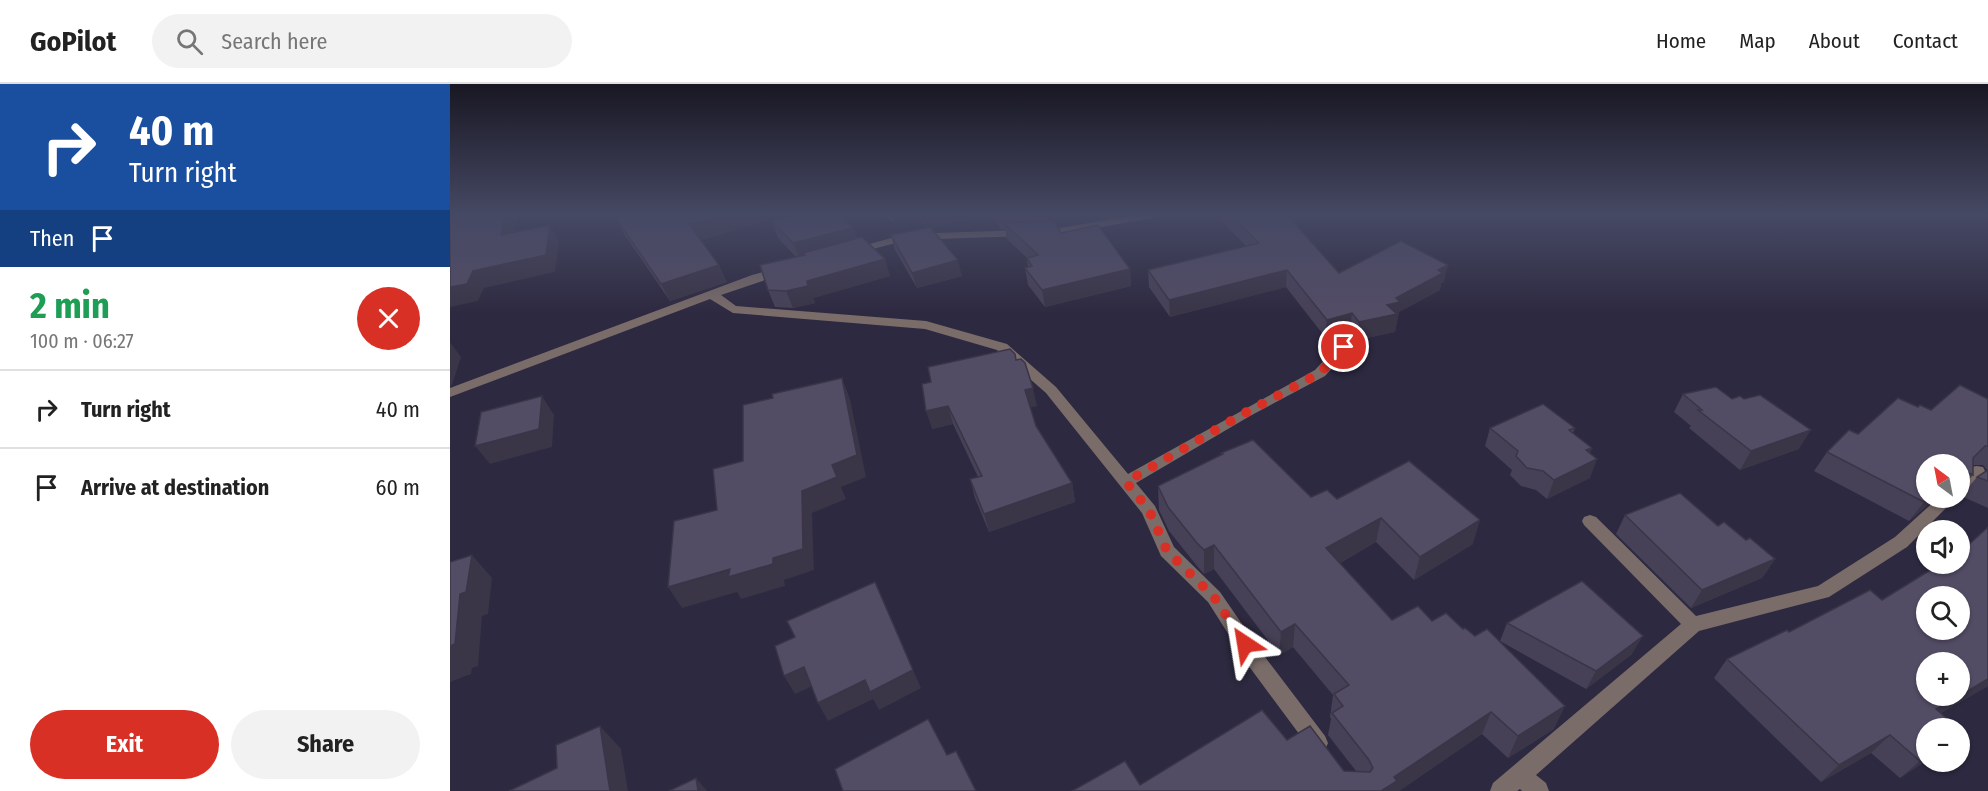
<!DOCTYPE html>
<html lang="en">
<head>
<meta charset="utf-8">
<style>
  :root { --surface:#fff; --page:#f2f2f2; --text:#222; --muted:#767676; --line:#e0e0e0; --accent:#d93025 }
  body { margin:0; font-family:"Fira Sans Condensed",sans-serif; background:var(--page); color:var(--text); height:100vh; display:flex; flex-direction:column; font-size:22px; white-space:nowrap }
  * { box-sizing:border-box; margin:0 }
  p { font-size:20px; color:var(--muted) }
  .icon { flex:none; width:33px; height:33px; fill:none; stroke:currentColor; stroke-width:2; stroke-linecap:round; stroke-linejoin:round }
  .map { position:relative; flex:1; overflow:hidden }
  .sheet { display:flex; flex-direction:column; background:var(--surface); width:450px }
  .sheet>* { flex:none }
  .guide { background:#1a4fa0; color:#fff; overflow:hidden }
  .needle { width:39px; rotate:328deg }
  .fabs { position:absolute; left:1466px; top:370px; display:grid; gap:12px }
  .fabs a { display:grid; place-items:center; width:54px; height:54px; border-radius:50%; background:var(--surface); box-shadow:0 2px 4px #0004; font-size:30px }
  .pin { position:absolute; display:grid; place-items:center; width:51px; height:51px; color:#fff; margin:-26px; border:3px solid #fff; border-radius:50%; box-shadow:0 2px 6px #0007 }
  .me { position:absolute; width:66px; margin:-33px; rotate:327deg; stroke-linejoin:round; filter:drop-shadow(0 0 4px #0008) }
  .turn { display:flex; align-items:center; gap:21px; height:126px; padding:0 30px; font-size:27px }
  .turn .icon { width:78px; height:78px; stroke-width:2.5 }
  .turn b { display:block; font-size:42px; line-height:51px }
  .then { display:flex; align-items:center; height:57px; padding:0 30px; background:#0003; gap:12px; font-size:22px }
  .round { display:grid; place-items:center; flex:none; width:63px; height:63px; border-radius:32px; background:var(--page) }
  .overview { display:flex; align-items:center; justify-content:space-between; height:102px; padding:0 30px }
  h1 { font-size:36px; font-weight:700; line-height:45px; color:#1e9e55 }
  .button { display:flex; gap:12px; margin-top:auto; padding:12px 30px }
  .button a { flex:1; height:69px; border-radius:36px; background:var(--accent); color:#fff; font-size:24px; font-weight:700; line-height:69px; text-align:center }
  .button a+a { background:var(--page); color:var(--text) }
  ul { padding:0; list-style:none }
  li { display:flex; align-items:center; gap:18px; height:78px; padding:0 30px; border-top:2px solid var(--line) }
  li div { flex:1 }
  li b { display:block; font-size:22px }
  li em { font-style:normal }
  header { display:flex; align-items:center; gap:36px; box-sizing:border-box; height:84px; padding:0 30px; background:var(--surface); border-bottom:2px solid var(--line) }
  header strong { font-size:28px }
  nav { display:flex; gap:33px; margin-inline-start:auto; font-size:21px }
  .search { width:420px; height:54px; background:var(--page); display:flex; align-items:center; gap:15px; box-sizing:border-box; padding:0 21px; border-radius:33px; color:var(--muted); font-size:22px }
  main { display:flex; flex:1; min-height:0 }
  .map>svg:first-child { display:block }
</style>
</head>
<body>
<header>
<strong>GoPilot</strong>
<div class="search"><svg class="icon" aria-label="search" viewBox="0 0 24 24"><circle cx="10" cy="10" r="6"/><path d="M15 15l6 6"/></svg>Search here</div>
<nav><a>Home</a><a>Map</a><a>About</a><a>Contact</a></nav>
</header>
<main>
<section class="sheet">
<div class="guide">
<div class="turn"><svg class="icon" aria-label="right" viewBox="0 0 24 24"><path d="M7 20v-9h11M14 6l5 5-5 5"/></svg><div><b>40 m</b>Turn right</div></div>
<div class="then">Then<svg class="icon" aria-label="arrive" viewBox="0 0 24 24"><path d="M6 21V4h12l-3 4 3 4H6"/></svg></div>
</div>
<div class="overview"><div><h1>2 min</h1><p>100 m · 06:27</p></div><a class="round" style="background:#d93025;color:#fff"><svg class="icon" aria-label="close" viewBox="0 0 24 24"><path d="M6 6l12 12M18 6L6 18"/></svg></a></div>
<ul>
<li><svg class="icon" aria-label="right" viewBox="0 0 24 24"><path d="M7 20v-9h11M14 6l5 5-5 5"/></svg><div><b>Turn right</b></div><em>40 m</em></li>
<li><svg class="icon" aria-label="arrive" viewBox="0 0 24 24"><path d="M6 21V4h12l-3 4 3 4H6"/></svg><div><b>Arrive at destination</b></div><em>60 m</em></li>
</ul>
<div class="button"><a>Exit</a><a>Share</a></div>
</section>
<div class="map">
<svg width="1538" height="707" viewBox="0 0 1538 707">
  <rect width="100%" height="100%" fill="#2d2940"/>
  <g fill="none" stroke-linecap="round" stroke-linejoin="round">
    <polyline stroke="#8e8b9f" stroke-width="3" stroke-dasharray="4.5 2" stroke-linecap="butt" points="436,131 443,136"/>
    <g fill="#7a6c69" fill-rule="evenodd">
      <polygon points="686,131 708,131 703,134 604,151 456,156 405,170 399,167 401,165 456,150 604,145"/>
      <polygon points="332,183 338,187 336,189 271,211 286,222 476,237 557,260 606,303 678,390 865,286 889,260 899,260 901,263 899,266 875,292 800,332 686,399 705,422 724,463 770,508 812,569 875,652 878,659 875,666 868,669 861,666 798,581 758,518 711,472 692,429 596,309 547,266 475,245 283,229 260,215 0,313 0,304 302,191"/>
      <path d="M1527 382 1533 383 1535 387C1529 396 1519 407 1509 410V395L1521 383Z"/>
      <polygon points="1488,414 1506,414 1457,463 1379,513 1249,547 1086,691 1096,699 1099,707 1072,707 1070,705 1067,707 1040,707 1043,699 1231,540 1134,441 1132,437 1134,433 1140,431 1146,433 1246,532 1368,502 1445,453"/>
    </g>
  </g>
  <g fill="#474157">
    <polygon points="467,131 525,131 526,133 481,144 512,192 467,204 445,166 441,151 475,144"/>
    <polygon points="543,131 598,131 599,137 611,149 680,185 681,202 595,223 578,201 575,184 578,183 577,174 557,155 555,145 550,145"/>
    <polygon points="766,131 838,131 838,132 889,189 994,198 991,199 990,206 949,228 945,248 907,256 900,247 875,253 836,203 720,233 699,203 698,186 796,162"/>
    <polygon points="166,134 320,136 250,156 277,198 220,217 174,150"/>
    <polygon points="322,137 403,144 407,154 440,192 363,214 365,219 343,224 325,223 318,206 346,173 328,154"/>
    <polygon points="566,276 587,322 580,323 586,342 622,399 625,418 539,448 525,414 520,395 528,393 503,340 482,345 481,298"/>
    <polygon points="1233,310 1282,315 1349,365 1290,386 1239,344 1241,342 1224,328"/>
    <polygon points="1538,315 1538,424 1511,412 1527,393 1537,387 1537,386 1533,381 1523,381 1523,391 1509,407 1509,381 1486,414 1459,437 1364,387 1377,368 1408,350 1468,323 1481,326"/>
    <polygon points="1040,344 1125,344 1123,349 1142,364 1140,369 1140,394 1097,415 1086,406 1071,402 1060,391 1062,386 1035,362"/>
    <polygon points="771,369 861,413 887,415 1023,460 964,496 926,458 890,479 942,536 982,537 1104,645 1058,674 1032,650 949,707 690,701 837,656 894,687 906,687 878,651 881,635 880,633 883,611 843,563 829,571 764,485 754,490 747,482 719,447 709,426 708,402 771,371"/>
    <polygon points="1175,431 1268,442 1296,456 1325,475 1312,494 1241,524 1166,450"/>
    <polygon points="1538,443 1538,602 1491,629 1476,677 1450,694 1421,669 1371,698 1264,594 1277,575 1339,548 1432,516 1513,466"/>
    <polygon points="1057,539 1182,570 1136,605 1050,557"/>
  </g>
  <g fill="#3a3547">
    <polygon points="55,131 68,131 62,167 51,151"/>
    <polygon points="274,131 318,131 320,136 246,157 239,140"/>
    <polygon points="472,131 525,131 526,133 475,145"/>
    <polygon points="100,141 109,157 105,188 34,204 28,217 0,223 0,203 23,187"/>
    <polygon points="403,144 409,160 353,169 355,175 350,176 343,159"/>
    <polygon points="435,175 440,192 363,214 365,219 343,224 336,207 357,197"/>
    <polygon points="508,176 512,192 467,204 462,189"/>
    <polygon points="269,181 277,198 220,217 211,200"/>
    <polygon points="998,181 994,198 991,199 990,206 949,228 945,248 907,256 909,238 937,221 946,214 988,186"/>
    <polygon points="680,185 681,202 595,223 592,206"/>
    <polygon points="837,186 836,203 720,233 719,216"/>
    <polygon points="902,229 900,247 875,253 877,236"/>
    <polygon points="0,258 11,273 2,301 0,302"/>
    <polygon points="392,294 400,315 416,393 391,403 396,415 362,429 364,486 334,496 335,502 291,515 287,508 232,524 218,503 323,474 352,407 382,381"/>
    <polygon points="583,304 587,322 578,324 575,306"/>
    <polygon points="92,312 104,331 102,363 40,380 25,362"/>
    <polygon points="498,322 503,340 482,345 476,327"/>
    <polygon points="1361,346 1349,365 1290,386 1301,367"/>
    <polygon points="1142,364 1135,381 1147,375 1140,394 1097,415 1104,396 1136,366"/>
    <polygon points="622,399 625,418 539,448 534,430"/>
    <polygon points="1479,414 1486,414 1459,437 1474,418"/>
    <polygon points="931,434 926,458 873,488 876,464"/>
    <polygon points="1030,436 1023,460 964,496 970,473"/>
    <polygon points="764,461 764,485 754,490 754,466"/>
    <polygon points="22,471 42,494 38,530 32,532 28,582 22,584 21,590 0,598 0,562 10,510"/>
    <polygon points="1325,475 1312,494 1241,524 1252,506"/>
    <polygon points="845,540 843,563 829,571 831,548"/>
    <polygon points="1193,552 1182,570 1136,605 1146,587"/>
    <polygon points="354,583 365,601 345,610 334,592"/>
    <polygon points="463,586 471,604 429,626 423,615 378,637 368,619 415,596"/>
    <polygon points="1538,595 1538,602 1467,643 1486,625"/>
    <polygon points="1115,622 1104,645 1058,674 1068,652"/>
    <polygon points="1041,628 1032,650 949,707 931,707 944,693"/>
    <polygon points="150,642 171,665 178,707 160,707"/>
    <polygon points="1440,651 1421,669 1371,698 1389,681"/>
    <polygon points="1476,673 1476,677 1450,694 1470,677"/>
    <polygon points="246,694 257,707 248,707"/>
  </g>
  <g fill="#534c65" stroke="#3a3547" stroke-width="1.5" fill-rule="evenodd">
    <polygon points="0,131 55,131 51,151 100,141 96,171 23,187 17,200 0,203"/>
    <polygon points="178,131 274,131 239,140 269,181 211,200 166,134"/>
    <polygon points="344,131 390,131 403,144 343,159 322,137"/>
    <polygon points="781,131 837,131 889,189 951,157 998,181 988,186 993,189 946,214 950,218 937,221 947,230 909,238 902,229 877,236 837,186 719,216 698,186 809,159"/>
    <polygon points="604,137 611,149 648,141 680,185 592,206 575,184 582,182 577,174 588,171 554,139"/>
    <polygon points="480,143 508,176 462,189 441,151"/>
    <polygon points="412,153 435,175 357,197 358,202 336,207 318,206 310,181 355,171 353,169"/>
    <polygon points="560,265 565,270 566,276 571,275 575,279 583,304 575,306 586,342 622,399 534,430 520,395 532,392 498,322 476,327 472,300 481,298 478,283"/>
    <polygon points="392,294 407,371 382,381 387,393 352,407 353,465 323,474 323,480 278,493 280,485 218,503 224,437 267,426 263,385 293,377 293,321 323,314 322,310"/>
    <polygon points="1510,301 1538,315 1538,362 1535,362 1523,374 1523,391 1512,386 1509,389 1509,381 1476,381 1476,414 1479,414 1474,418 1377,368 1399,346 1408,350 1448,314 1468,323 1470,321 1481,326"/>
    <polygon points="1266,303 1282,315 1290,312 1294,315 1310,311 1361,346 1301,367 1248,326 1252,326 1233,310"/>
    <polygon points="92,312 89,345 25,362 31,328"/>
    <polygon points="1093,320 1125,344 1119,346 1142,364 1136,366 1147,375 1104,396 1093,387 1077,384 1066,372 1068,367 1040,344"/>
    <polygon points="803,356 861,413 877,406 887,415 959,377 1030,436 970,473 931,434 876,464 942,536 968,522 982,537 996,529 1013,545 1015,544 1025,552 1037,545 1115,622 1068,652 1041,628 944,693 947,697 931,707 622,707 675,677 690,701 812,626 837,656 860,642 894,687 920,688 923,684 919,676 882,629 893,622 884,610 899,601 845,540 831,548 764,461 754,466 747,459 718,423 708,402 773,370 771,369"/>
    <polygon points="1538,386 1538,397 1527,393"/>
    <polygon points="1230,409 1268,442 1274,438 1296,456 1300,454 1325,475 1252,506 1175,431"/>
    <path d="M1538 443V595L1509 612V579H1476V612H1509L1486 625 1513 649 1509 651V645H1476V673L1470 677 1440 651 1389 681 1277 575 1337 546 1339 548 1420 506 1432 516 1490 480H1509V468L1513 466ZM1476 513H1509V546H1476Z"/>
    <polygon points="22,471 16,508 10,510 5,560 0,562 0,478"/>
    <polygon points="1132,497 1193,552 1146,587 1057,539"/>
    <polygon points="425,498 463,586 420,608 415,596 368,619 354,583 334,592 325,562 345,553 337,537"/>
    <polygon points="478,635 497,671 506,667 526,707 393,707 385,685"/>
    <polygon points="150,642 160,707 59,707 107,684 106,661"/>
    <polygon points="246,694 248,707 219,707"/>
  </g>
  <linearGradient id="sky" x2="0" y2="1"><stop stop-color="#191723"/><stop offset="0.57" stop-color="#464964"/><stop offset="1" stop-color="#464964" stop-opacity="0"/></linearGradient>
  <rect width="1538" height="230" fill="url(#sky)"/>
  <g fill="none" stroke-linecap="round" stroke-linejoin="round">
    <polyline stroke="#d93025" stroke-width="10" stroke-dasharray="0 18" points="795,560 764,513 717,467 699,426 676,398 795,329 870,289 894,263"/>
  </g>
</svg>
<div class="fabs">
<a><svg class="needle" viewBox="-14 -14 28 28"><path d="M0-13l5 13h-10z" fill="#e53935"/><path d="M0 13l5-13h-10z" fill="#767676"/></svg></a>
<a><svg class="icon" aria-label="sound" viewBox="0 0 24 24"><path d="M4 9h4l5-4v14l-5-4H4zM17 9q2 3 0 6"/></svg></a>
<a><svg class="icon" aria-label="search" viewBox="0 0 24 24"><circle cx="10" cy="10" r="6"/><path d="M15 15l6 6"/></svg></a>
<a>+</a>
<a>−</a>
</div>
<div class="pin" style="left:894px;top:263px;background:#d93025"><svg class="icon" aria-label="arrive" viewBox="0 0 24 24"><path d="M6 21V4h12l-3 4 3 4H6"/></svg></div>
<svg class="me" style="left:795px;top:560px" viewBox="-20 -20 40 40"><path d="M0-17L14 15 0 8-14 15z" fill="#d93025" stroke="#fff" stroke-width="4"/></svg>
</div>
</main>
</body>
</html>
